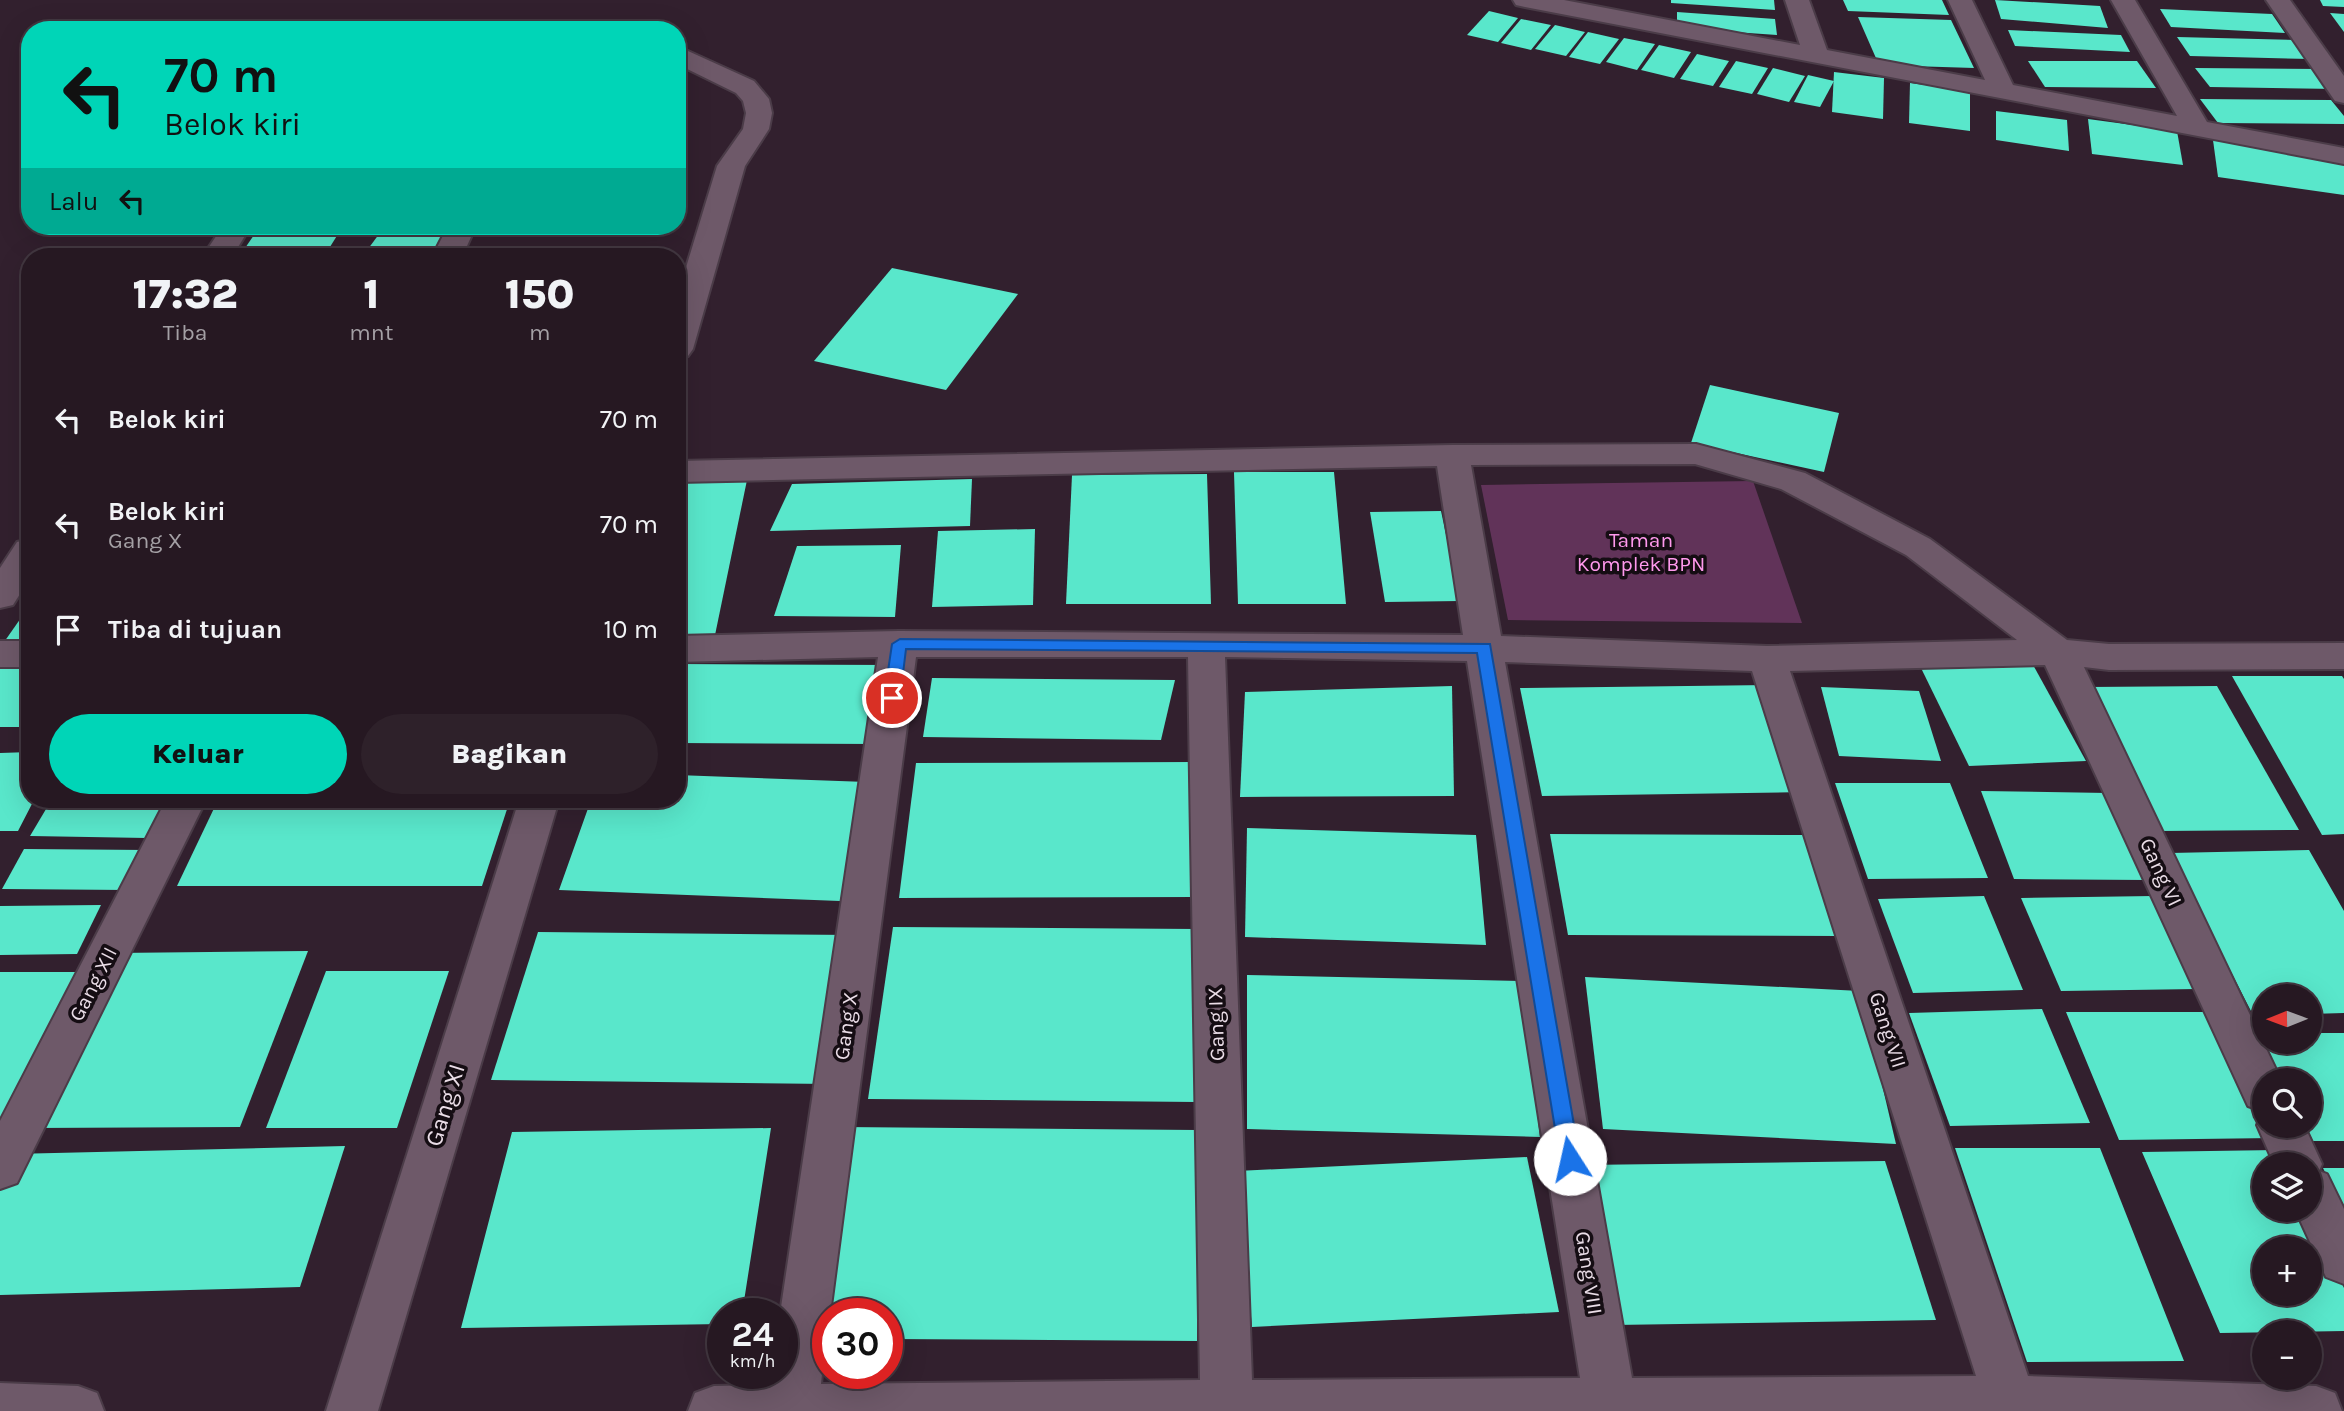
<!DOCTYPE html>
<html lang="id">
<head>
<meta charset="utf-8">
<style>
  :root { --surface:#261822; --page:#2e212a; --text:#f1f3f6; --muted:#a4a0a5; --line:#423740; --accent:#00d5b7 }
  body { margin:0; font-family:Karla,sans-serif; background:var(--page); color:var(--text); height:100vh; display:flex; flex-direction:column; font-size:26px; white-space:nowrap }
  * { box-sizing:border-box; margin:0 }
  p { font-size:23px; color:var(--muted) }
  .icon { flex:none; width:38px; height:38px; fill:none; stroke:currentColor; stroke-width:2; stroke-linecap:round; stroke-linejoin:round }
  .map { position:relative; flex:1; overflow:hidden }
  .side { position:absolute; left:21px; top:248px; width:665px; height:560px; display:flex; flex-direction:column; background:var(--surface); border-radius:28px; box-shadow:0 7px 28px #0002,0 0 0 2px var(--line) }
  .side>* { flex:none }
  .top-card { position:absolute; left:21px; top:21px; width:665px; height:214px; border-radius:28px; box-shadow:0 7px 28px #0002,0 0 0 2px var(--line); background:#00d5b7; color:#111; overflow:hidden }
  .needle { width:46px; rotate:269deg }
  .controls { position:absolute; left:2252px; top:984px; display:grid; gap:14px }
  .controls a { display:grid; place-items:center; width:70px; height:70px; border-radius:50%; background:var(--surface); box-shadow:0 7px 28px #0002,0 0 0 2px var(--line); font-size:35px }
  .speed { position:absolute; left:707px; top:1298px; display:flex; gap:14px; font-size:35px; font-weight:700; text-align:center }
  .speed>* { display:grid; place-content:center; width:91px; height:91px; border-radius:50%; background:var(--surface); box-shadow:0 7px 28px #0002,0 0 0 2px var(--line); line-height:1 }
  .speed small { font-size:18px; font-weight:400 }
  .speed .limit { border:10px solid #d22; background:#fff; color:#111 }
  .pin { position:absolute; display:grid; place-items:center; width:60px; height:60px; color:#fff; margin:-30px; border:4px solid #fff; border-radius:50%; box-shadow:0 2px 7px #0007 }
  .me { position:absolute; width:77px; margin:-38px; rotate:350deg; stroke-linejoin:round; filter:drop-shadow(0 0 5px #0008) }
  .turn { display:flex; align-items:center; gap:24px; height:147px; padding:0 28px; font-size:32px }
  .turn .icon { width:91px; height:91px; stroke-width:2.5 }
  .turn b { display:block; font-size:49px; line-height:60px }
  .then { display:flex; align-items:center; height:66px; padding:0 28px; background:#0003; gap:14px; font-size:26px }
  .eta { display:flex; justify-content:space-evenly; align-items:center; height:119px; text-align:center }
  .eta b { font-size:42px; font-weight:800; line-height:49px }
  .action { display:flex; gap:14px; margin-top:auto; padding:14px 28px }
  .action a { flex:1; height:80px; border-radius:42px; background:var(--accent); color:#111; font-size:28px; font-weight:800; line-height:80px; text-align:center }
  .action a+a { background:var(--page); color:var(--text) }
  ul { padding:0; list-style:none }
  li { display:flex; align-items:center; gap:21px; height:105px; padding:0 28px }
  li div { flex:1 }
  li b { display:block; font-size:26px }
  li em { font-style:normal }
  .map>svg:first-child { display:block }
</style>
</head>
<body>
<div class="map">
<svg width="2344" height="1411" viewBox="0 0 2344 1411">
  <rect width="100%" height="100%" fill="#32202e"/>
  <polygon fill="#613359" points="1753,481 1802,623 1508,620 1481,485"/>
  <g fill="#59e7cb" fill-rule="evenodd">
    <polygon points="1671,0 1774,0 1775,10 1671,3"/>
    <polygon points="1843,0 1942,0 1949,15 1848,11"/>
    <polygon points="1995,0 2100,6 2108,28 2001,19"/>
    <polygon points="2320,0 2344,0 2344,7 2323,6"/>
    <polygon points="2160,9 2272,14 2285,33 2171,27"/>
    <polygon points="1489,11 1518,18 1498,42 1467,35"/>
    <polygon points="1677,12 1775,19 1777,35 1677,28"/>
    <polygon points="2330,13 2344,14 2344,32"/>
    <polygon points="1858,17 1951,20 1974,68 1879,65"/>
    <polygon points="1521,19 1551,25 1531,50 1501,43"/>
    <polygon points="1555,25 1585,32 1566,56 1535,49"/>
    <polygon points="2008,30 2121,35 2130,52 2015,46"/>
    <polygon points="1588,32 1619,39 1600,64 1569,57"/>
    <polygon points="2177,37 2296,40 2311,59 2190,56"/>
    <polygon points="1624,38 1655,44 1637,70 1606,62"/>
    <polygon points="1659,45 1691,52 1674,78 1641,70"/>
    <polygon points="1697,54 1729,61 1713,86 1680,79"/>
    <polygon points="1736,61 1768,68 1752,94 1719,87"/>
    <polygon points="2028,61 2137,61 2156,88 2045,87"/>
    <polygon points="1773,68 1805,76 1789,102 1757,94"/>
    <polygon points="2195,68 2320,69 2337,89 2210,87"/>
    <polygon points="1834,72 1884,78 1883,119 1832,112"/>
    <polygon points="1808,75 1834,81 1820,107 1794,102"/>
    <polygon points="1910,83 1970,91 1970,131 1909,123"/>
    <polygon points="2200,99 2331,100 2344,116 2344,124 2218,123"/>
    <polygon points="1996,111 2067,120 2069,151 1996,140"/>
    <polygon points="2088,119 2177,131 2183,165 2092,154"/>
    <polygon points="2213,140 2344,158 2344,195 2218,177"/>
    <polygon points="260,226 343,226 325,255 239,257"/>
    <polygon points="385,226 453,226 435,252 368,249"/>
    <polygon points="892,268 1018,294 946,390 814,361"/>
    <polygon points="1710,385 1839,413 1824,472 1691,443"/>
    <polygon points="1234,472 1334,472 1346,604 1238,604"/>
    <polygon points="1207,474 1211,604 1066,604 1072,475"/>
    <polygon points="972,479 970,526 770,531 792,484"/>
    <polygon points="747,480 714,640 677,641 677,481"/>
    <polygon points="1441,511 1460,601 1385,602 1370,512"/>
    <polygon points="1035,529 1033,605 932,607 938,531"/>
    <polygon points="901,545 895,617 774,616 797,546"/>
    <polygon points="30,605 30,644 2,645"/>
    <rect x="0" y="659" width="30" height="68"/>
    <polygon points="2032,663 2086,761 1969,766 1921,668"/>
    <polygon points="677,664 892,665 879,744 677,743"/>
    <polygon points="2232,676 2342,676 2344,679 2344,834 2322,835"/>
    <polygon points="932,678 1175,680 1161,740 923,737"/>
    <polygon points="1769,685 1805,792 1542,796 1520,688"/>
    <polygon points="1452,686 1454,796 1240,797 1245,692"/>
    <polygon points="2217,686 2299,830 2160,831 2088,687"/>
    <polygon points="1821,687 1919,691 1941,761 1839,756"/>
    <polygon points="30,752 30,800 34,800 18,831 0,831 0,753"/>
    <polygon points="1193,762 1195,897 899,898 916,763"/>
    <polygon points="677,775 867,782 840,901 559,890 591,800 677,800"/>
    <polygon points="1835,783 1950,783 1988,878 1868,879"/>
    <polygon points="1981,791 2108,793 2147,880 2014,879"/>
    <polygon points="218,800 510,800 482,886 177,886"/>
    <polygon points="49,804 164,804 147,838 30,836"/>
    <polygon points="1247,828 1476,835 1486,945 1245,937"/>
    <polygon points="1550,834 1807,835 1838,936 1568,935"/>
    <polygon points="24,849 147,850 127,890 2,889"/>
    <polygon points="2309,850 2344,911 2344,1013 2310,1014 2310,996 2264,996 2264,1015 2253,1015 2170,853"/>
    <polygon points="1984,896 2023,990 1913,993 1878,899"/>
    <polygon points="2153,896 2198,989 2061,991 2021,898"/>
    <polygon points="101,905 77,954 0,955 0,906"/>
    <polygon points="893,927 1197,929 1196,1102 868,1099"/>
    <polygon points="538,932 854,935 830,1084 491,1080"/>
    <polygon points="308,951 240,1127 32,1128 115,953"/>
    <polygon points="326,971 449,971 397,1128 266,1128"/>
    <polygon points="0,972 84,972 11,1117 0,1117"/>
    <polygon points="1247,975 1521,981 1540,1137 1247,1129"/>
    <polygon points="1585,977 1860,991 1896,1144 1603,1129"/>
    <polygon points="2042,1009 2090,1123 1950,1126 1909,1013"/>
    <polygon points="2066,1012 2213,1012 2264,1118 2264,1125 2274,1138 2119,1140"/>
    <polygon points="2259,1033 2264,1033 2264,1041 2310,1041 2310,1033 2344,1033 2344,1141 2313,1141 2305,1125 2310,1125 2310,1080 2282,1080"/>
    <polygon points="842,1127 1197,1130 1197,1341 887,1339 887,1314 828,1314 828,1338 810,1338"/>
    <polygon points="771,1128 742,1314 723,1314 723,1324 461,1328 512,1132"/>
    <polygon points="345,1146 300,1287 0,1295 0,1180 12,1154"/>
    <polygon points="1955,1148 2100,1148 2184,1361 2027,1362"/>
    <path d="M2277 1150 2283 1164H2264V1209H2306L2344 1288V1331L2220 1333 2142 1152ZM2264 1248H2310V1293H2264Z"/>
    <polygon points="1527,1157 1559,1312 1252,1327 1237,1171"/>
    <polygon points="1885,1161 1936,1320 1614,1325 1583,1165"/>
    <polygon points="2323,1168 2344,1168 2344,1211"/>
  </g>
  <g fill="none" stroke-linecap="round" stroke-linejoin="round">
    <g stroke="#4b3c48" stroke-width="4">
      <g id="minor">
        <polygon points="1513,0 1564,0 1800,45 1785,0 1809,0 1827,50 1985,80 1948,0 1972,0 2013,85 2177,116 2111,0 2135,0 2207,122 2344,148 2344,164 1525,7 1516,5"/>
        <polygon points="2266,0 2290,0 2344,76 2344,103 2335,101"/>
        <polygon points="551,21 571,25 574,30 540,30 542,23"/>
        <polygon points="677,46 754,81 769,99 772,113 769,129 745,166 693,349 688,356 677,358 677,297 717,166 743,129 746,113 743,101 736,93 677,64"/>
        <polygon points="223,226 251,226 232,257 202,257"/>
        <polygon points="448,226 476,226 462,257 432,257"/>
        <path d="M1696 444 1805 473 1930 539 2067 640 2109 644 2344 643V669L2109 670 2084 667 2281 1080H2264V1125H2304L2322 1164 2319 1171 2327 1174 2344 1209V1284L2326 1277 2295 1209H2310V1164H2274L2257 1125 2263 1111 2248 1106 2045 665 1790 671 2028 1376 2316 1386 2335 1393 2342 1411H688L695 1393 714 1386 769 1385 771 1374H782V1314H780L878 657 677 662V636L899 631 1463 635 1437 466 677 482V461L1452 445ZM1695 464 1781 489 1906 555 2017 640 1767 646 1501 636 1471 465ZM916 657H1188L1200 1380 821 1384 828 1314H830ZM1225 657 1467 661 1580 1378 1252 1380ZM1505 662 1752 671 1976 1376 1632 1378Z"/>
        <polygon points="30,539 30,578 13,605 0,608 0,568 17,542"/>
        <rect x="0" y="641" width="30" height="26"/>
        <polygon points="166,800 206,800 17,1183 0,1189 0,1121"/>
        <polygon points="519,800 559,800 378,1411 326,1411"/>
        <polygon points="0,1383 78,1386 97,1393 104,1411 0,1411"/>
      </g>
    </g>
    <use href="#minor" fill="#6e5969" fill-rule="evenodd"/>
  </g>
  <polygon fill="#1a73e8" stroke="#114b97" stroke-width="2" points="900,639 1490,644 1580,1159 1577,1165 1570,1168 1563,1165 1560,1159 1477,653 906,649 900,698 892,704 884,698 892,644"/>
  <g text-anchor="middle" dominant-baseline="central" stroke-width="7" stroke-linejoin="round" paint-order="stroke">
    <g font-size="21" fill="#ff99ed" stroke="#150d13">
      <text x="1641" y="540">Taman<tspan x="1641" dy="24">Komplek BPN</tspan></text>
    </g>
    <g font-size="21" fill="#eadde7" stroke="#150d13">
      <text transform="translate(2161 872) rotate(65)">Gang VI</text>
      <text transform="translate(93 984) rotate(-63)">Gang XII</text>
      <text transform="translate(1216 1024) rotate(-92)">Gang IX</text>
      <text transform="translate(846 1026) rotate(-82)">Gang X</text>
      <text transform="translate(1888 1030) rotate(72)">Gang VII</text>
      <text transform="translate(1589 1273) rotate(81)">Gang VIII</text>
    </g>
    <g font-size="24" fill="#eadde7" stroke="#150d13">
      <text transform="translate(445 1105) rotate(-73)">Gang XI</text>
    </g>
  </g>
</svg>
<div class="controls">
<a><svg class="needle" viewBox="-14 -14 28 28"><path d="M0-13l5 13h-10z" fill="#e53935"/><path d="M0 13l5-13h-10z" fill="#a4a0a5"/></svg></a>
<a><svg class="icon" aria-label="search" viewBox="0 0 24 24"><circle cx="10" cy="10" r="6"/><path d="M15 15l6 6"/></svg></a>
<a><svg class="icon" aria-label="layers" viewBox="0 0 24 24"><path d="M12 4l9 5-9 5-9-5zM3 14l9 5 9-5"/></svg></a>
<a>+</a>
<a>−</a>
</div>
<div class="speed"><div>24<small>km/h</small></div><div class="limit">30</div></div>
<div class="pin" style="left:892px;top:698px;background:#d93025"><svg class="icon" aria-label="arrive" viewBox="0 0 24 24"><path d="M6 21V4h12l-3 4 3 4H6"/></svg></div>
<svg class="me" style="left:1570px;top:1159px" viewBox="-20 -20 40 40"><circle r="19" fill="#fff"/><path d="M0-13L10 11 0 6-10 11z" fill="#1a73e8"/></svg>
<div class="top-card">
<div class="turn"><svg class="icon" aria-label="left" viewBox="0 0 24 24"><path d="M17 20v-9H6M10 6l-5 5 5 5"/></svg><div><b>70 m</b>Belok kiri</div></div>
<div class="then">Lalu<svg class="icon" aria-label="left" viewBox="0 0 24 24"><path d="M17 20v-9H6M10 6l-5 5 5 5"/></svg></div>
</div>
<section class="side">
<div class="eta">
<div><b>17:32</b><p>Tiba</p></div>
<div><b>1</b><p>mnt</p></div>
<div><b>150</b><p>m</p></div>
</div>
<ul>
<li><svg class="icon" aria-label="left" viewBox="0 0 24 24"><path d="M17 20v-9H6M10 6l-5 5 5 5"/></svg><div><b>Belok kiri</b></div><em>70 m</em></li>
<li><svg class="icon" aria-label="left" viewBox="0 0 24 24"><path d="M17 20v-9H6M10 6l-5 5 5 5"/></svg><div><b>Belok kiri</b><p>Gang X</p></div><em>70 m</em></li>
<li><svg class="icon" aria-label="arrive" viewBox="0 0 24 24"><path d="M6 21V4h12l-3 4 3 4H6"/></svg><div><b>Tiba di tujuan</b></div><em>10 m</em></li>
</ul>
<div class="action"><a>Keluar</a><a>Bagikan</a></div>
</section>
</div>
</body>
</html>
